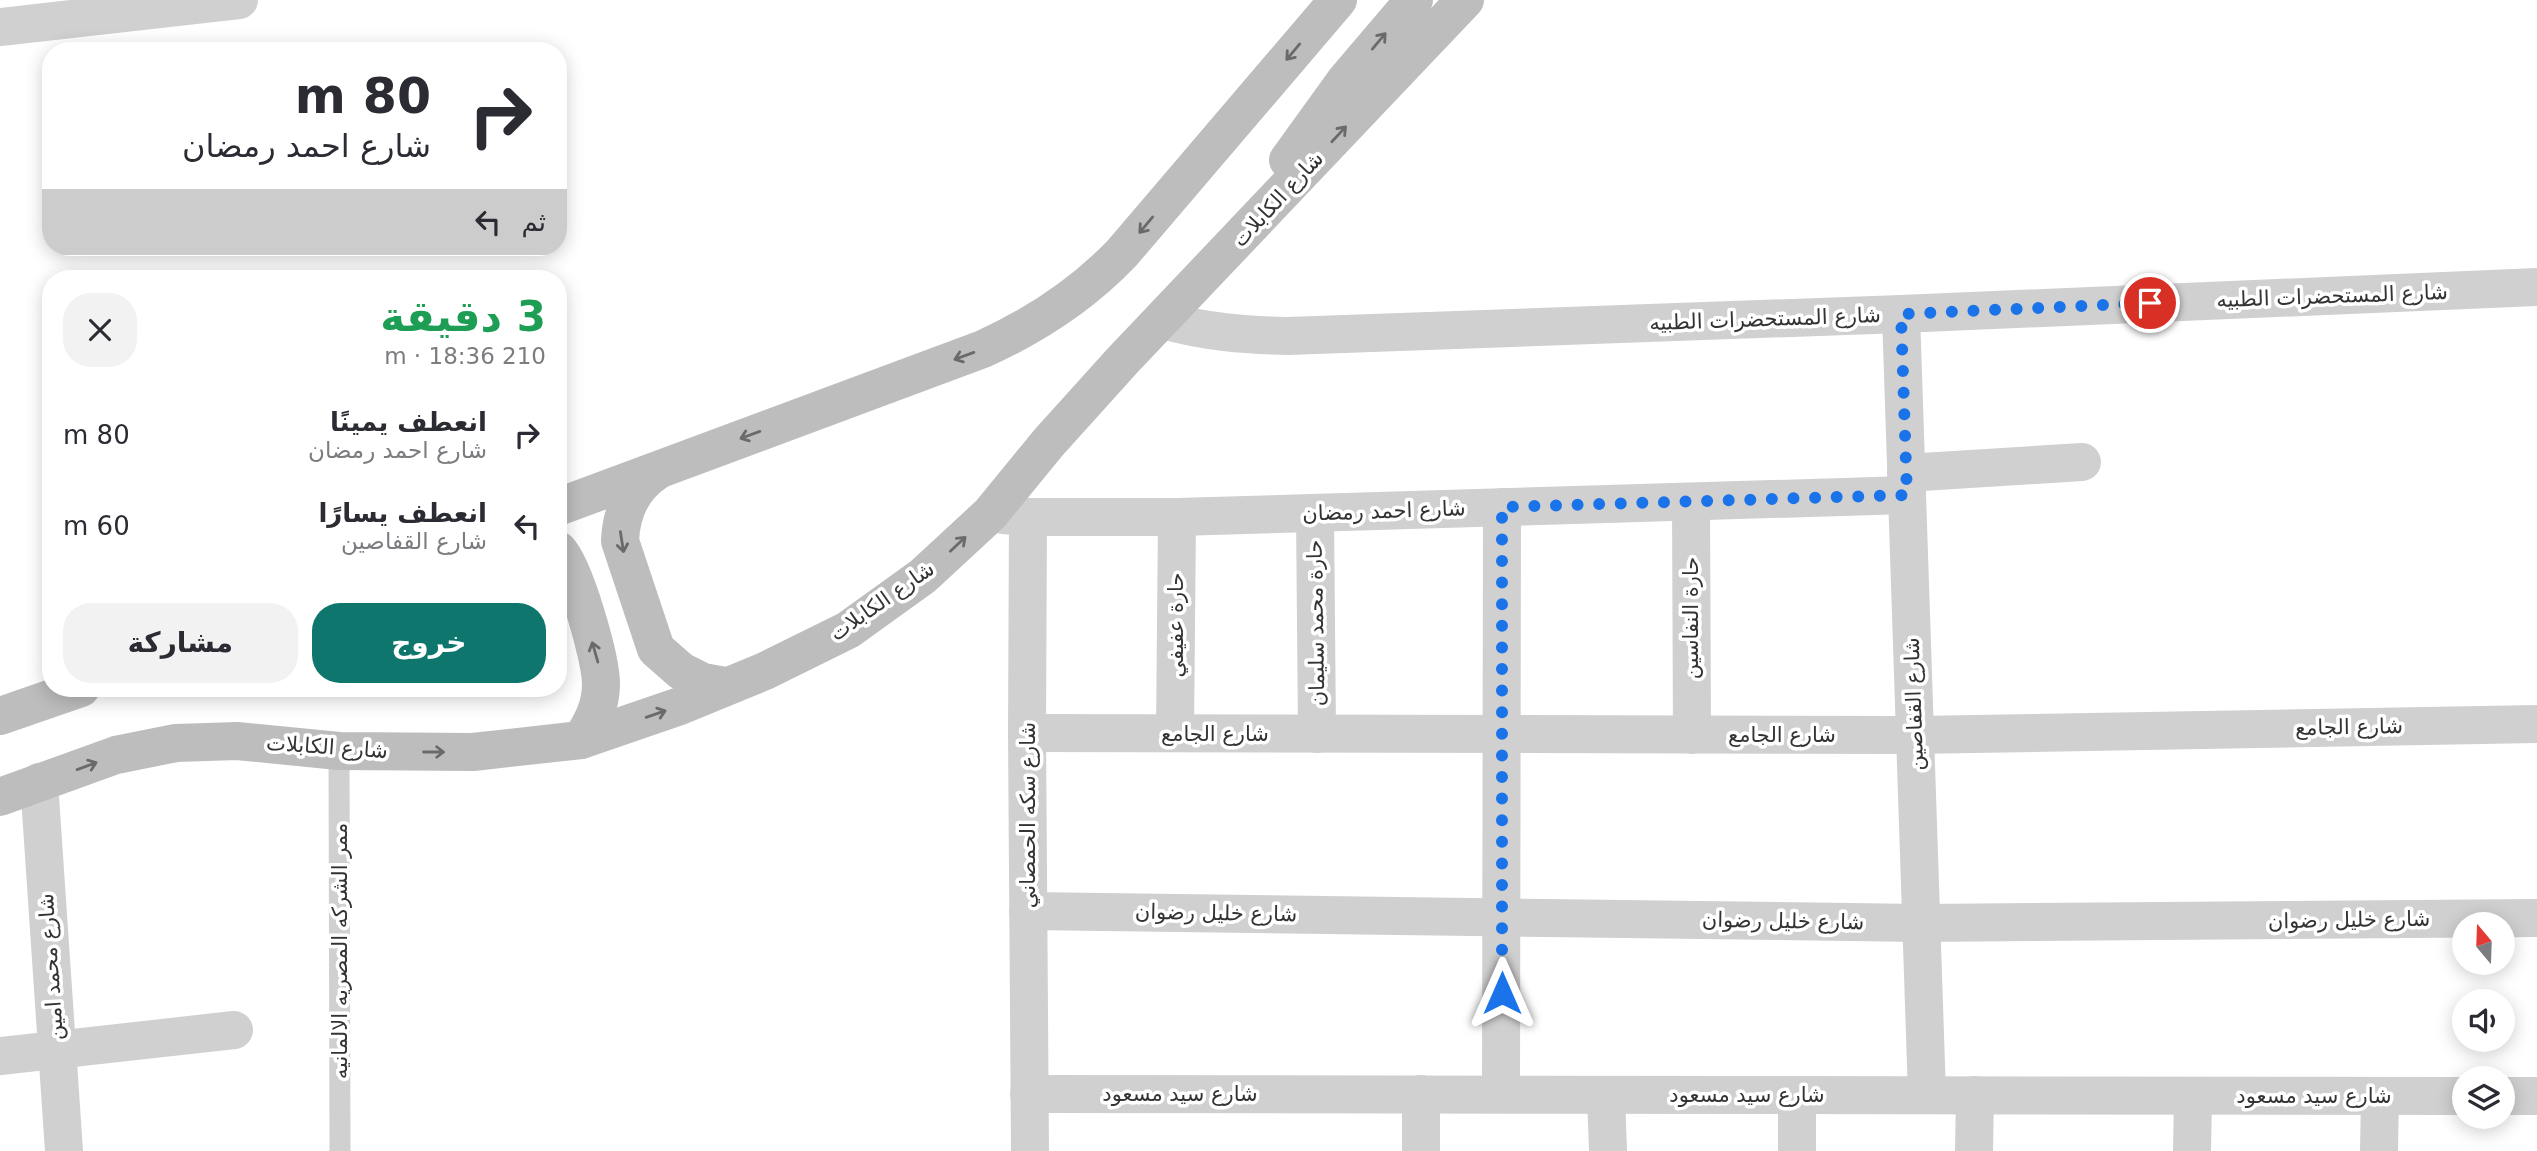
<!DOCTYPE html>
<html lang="ar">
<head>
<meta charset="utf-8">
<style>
  :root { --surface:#fff; --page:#f2f2f3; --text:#2b2b33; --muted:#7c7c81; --accent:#0f766e }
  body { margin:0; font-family:"DejaVu Sans","Noto Naskh Arabic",sans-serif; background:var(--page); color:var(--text); direction:rtl; height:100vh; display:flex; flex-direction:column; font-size:26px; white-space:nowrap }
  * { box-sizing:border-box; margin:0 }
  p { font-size:23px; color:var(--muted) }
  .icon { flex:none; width:38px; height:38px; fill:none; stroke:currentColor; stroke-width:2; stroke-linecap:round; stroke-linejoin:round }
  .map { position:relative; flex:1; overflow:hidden; direction:ltr }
  .details { position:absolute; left:42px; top:270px; width:525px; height:427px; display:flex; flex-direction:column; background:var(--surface); border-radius:28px; box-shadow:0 4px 18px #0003; direction:rtl }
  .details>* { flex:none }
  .hud { position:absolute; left:42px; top:42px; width:525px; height:214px; border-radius:28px; box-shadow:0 4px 18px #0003; direction:rtl; background:#fff; color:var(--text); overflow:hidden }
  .needle { width:46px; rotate:341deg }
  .tools { position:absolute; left:2452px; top:912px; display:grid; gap:14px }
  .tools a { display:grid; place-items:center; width:63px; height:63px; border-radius:50%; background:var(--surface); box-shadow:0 4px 18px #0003; font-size:35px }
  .pin { position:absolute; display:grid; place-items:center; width:60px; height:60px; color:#fff; margin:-30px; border:4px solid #fff; border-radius:50%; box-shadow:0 2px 7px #0007 }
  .me { position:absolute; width:77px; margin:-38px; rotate:0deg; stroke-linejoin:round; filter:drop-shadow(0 0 5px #0008) }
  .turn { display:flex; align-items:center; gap:24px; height:147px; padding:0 21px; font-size:32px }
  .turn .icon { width:91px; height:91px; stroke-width:2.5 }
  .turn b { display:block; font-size:49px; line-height:60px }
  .then { display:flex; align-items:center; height:66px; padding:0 21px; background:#0003; gap:14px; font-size:26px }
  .round { display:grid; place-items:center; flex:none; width:74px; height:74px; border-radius:28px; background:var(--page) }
  .headline { display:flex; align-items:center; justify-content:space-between; height:119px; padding:0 21px }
  h1 { font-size:42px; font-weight:700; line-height:52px; color:#1e9e55 }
  .action { display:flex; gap:14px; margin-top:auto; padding:14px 21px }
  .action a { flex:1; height:80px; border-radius:28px; background:var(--accent); color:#fff; font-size:28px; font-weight:700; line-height:80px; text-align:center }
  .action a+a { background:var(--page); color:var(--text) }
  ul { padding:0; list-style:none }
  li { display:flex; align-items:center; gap:21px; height:91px; padding:0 21px }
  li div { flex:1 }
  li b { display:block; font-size:26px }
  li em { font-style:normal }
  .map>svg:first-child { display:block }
</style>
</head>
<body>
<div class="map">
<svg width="2537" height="1151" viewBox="0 0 2537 1151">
  <rect width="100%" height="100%" fill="#fff"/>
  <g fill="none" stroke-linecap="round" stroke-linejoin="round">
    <polyline stroke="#d0d0d0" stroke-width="21" points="339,751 340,1151"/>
    <g stroke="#d0d0d0" stroke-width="38">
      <polyline points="0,27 239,0"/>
      <polyline points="1901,314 1927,1095"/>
      <path d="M1163 320C1205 332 1245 335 1288 336L1901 314 2537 287"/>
      <polyline points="1906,473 2082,462"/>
      <polyline points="1691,502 1692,735"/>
      <polyline points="1315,513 1317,734"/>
      <polyline points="1003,515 1028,517 1027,733 1030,1151"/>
      <polyline points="1028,517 1177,517 1907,495"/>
      <polyline points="1027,733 1915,735 2537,724"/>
      <polyline points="1175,733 1177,517"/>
      <polyline points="39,782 64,1151"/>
      <polyline points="1028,911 1921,923 2537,918"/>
      <polyline points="0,1056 234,1030"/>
      <polyline points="1029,1094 2464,1096"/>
      <polyline points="1421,1094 1421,1151"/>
      <polyline points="1501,1094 1502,507"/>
      <polyline points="1606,1095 1608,1151"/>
      <polyline points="1797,1095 1797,1151"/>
      <polyline points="2502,1096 2537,1096"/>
      <polyline points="1974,1151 1975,1095"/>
      <polyline points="2192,1151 2193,1096"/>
      <polyline points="2379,1151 2380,1096"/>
    </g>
    <g stroke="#bdbdbd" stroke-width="38">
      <polyline points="1288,160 1345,81 1414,0"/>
      <path d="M657 471C632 487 621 513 620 541L656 649 681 671 703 682 725 686"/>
      <path d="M558 507 983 349C1036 325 1082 295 1122 253L1338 0"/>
      <path d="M558 550C575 567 601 659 601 684 601 705 593 722 581 740"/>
      <polyline points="0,716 81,688"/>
      <polyline points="0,797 116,755 176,743 237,741 339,751 473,752 581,740 680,706 765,671 848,630 923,576 990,514 1049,442 1123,360 1465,0"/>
    </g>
  </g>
  <defs><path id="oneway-shaft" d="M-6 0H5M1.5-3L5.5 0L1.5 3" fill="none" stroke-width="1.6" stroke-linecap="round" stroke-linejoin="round" transform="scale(1.75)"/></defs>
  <g stroke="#6a6a6a">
    <use href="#oneway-shaft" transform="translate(1379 41) rotate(-50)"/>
    <use href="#oneway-shaft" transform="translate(1293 52) rotate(130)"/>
    <use href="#oneway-shaft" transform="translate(1339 134) rotate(-47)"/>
    <use href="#oneway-shaft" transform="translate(1146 225) rotate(130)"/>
    <use href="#oneway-shaft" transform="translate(964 356) rotate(160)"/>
    <use href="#oneway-shaft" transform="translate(750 435) rotate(160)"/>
    <use href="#oneway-shaft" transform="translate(622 542) rotate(81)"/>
    <use href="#oneway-shaft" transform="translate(958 544) rotate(-43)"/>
    <use href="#oneway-shaft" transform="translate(595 652) rotate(-106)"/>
    <use href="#oneway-shaft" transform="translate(656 714) rotate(-19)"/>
    <use href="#oneway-shaft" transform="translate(434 752)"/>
    <use href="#oneway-shaft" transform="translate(87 766) rotate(-20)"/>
  </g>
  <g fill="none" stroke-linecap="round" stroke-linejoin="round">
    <polyline stroke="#1a73e8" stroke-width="12" stroke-dasharray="0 21.6" points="1502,993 1502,507 1907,495 1901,314 2150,303"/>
  </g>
  <g text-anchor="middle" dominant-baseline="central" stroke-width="7" stroke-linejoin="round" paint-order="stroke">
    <g font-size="21" fill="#333" stroke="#fff">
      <text transform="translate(1278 199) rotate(-47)">شارع الكابلات</text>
      <text transform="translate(2332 296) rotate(-2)">شارع المستحضرات الطبيه</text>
      <text transform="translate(1765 319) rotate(-2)">شارع المستحضرات الطبيه</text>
      <text transform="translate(1384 511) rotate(-2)">شارع احمد رمضان</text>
      <text transform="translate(882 601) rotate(-35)">شارع الكابلات</text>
      <text transform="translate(1691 618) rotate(-90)">حارة النفاسين</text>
      <text transform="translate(1316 623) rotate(-91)">حارة محمد سليمان</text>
      <text transform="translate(1176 625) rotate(-90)">حارة عفيفي</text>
      <text transform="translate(1914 704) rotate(-92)">شارع القفاصين</text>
      <text transform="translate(2349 727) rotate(-1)">شارع الجامع</text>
      <text x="1215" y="734">شارع الجامع</text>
      <text x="1782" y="735">شارع الجامع</text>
      <text transform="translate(327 747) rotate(4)">شارع الكابلات</text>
      <text transform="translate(1028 815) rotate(-90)">شارع سكه الحمصاني</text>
      <text transform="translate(1216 913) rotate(1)">شارع خليل رضوان</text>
      <text transform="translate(2349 920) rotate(-1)">شارع خليل رضوان</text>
      <text transform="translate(1783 921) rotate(1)">شارع خليل رضوان</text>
      <text transform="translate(340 951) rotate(-90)">ممر الشركه المصريه الالمانيه</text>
      <text transform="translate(51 967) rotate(-94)">شارع محمد امين</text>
      <text x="1180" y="1094">شارع سيد مسعود</text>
      <text x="1747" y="1095">شارع سيد مسعود</text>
      <text x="2314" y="1096">شارع سيد مسعود</text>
    </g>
  </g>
</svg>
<div class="tools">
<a><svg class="needle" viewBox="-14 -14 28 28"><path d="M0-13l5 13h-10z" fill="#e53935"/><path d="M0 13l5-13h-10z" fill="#7c7c81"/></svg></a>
<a><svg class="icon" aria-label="sound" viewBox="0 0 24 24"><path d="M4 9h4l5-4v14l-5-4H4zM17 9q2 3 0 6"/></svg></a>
<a><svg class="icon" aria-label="layers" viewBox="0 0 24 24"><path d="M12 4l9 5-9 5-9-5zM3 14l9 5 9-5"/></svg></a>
</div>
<div class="pin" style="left:2150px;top:303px;background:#d93025"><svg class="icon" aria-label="arrive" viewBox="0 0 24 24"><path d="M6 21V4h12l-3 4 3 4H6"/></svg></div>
<svg class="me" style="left:1502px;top:993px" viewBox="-20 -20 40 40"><path d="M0-17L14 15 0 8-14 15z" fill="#1a73e8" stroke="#fff" stroke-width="4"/></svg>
<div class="hud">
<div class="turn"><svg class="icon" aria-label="right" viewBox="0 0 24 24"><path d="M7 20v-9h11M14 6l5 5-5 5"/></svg><div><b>80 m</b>شارع احمد رمضان</div></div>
<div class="then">ثم<svg class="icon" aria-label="left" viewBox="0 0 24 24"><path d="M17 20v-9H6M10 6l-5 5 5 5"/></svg></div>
</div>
<section class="details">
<div class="headline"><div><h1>3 دقيقة</h1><p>210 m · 18:36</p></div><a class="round"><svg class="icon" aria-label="close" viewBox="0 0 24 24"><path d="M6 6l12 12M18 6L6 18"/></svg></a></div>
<ul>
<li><svg class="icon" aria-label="right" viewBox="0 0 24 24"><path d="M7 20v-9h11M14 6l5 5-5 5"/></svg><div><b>انعطف يمينًا</b><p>شارع احمد رمضان</p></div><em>80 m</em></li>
<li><svg class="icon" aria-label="left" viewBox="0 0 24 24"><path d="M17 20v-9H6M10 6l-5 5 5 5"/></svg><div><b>انعطف يسارًا</b><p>شارع القفاصين</p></div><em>60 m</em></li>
</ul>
<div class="action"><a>خروج</a><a>مشاركة</a></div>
</section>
</div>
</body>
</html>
